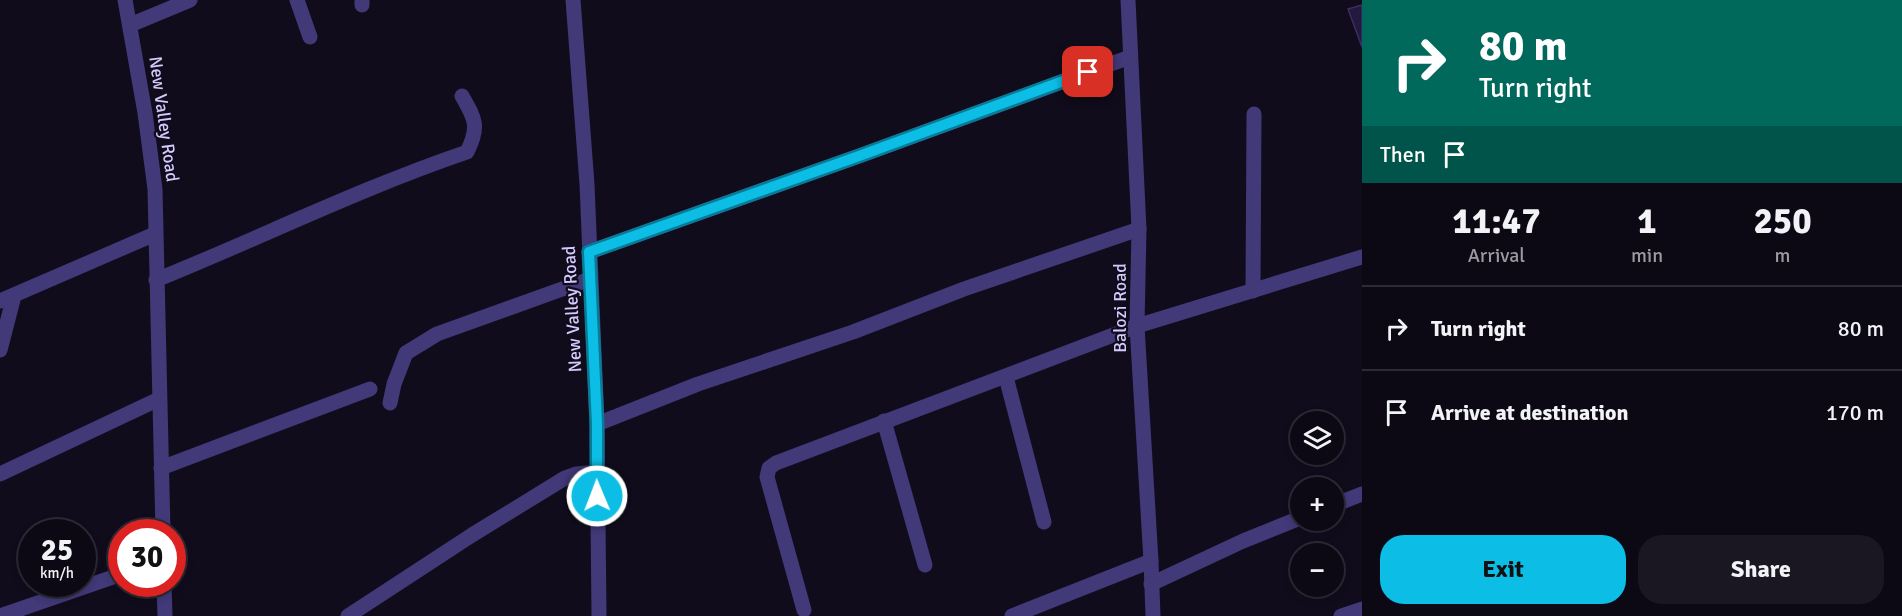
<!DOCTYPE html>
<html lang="en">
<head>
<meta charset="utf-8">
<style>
  :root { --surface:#0c0915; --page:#1a1722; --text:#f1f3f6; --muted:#9a9aa0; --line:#2c2a34; --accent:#0cbee6 }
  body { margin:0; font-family:Signika,sans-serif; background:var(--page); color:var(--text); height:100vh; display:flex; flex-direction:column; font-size:22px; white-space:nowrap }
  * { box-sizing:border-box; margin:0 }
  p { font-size:20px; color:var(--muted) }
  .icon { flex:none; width:33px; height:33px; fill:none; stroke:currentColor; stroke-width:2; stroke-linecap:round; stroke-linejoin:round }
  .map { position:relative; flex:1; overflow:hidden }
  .drawer { display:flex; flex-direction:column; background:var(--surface); width:540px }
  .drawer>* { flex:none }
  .top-card { background:#00695c; color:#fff; overflow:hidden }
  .tools { position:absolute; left:1290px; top:411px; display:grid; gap:12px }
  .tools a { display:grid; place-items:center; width:54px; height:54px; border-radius:50%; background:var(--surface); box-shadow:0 3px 9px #0003,0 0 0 2px var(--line); font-size:30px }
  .speed { position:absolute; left:18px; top:519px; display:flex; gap:12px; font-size:30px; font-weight:700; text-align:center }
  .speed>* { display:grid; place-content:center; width:78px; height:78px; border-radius:50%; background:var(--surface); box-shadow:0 3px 9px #0003,0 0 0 2px var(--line); line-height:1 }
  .speed small { font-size:15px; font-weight:400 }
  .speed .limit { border:9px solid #d22; background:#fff; color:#111 }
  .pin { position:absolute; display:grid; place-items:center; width:51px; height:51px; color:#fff; margin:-26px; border-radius:12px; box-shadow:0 3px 9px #0006 }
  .me { position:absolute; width:66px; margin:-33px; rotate:359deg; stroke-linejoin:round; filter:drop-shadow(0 0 4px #0008) }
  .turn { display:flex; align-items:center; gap:21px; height:126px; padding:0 18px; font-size:27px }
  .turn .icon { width:78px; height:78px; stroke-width:2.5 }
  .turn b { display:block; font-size:42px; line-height:51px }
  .then { display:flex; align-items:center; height:57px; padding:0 18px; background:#0003; gap:12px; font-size:22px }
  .eta { display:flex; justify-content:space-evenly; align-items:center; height:102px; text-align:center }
  .eta b { font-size:36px; font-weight:700; line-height:42px }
  .primary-button { display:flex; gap:12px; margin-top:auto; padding:12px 18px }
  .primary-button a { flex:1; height:69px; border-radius:24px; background:var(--accent); color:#111; font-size:24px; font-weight:700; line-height:69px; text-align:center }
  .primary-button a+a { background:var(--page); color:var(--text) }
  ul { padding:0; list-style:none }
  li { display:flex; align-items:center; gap:18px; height:84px; padding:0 18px; border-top:2px solid var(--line) }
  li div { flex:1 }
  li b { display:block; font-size:22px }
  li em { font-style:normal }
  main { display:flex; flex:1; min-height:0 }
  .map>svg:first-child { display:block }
</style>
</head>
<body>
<main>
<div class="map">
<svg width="1362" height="616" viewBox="0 0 1362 616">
  <rect width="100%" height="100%" fill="#100c1c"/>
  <polygon fill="#23193c" stroke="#3d2c66" stroke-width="1.5" points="1362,5 1362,47 1348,9"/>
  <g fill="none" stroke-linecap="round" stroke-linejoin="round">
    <g stroke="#413978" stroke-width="15">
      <polyline points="125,0 145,113 155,189 163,532"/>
      <polyline points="297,0 310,37"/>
      <polyline points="362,0 362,5"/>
      <polyline points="573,0 587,184 597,424 599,616"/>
      <polyline points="1128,0 1139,229 1137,326 1151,561 1153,616"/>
      <polyline points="130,25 190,0"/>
      <polyline points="589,252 859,156 1130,57"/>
      <path d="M156 280C260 238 361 188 467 152 480 126 475 119 462 96"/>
      <polyline points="1253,291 1254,114"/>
      <polyline points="0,301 155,234"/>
      <polyline points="0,350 14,296"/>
      <polyline points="1006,377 1044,522"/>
      <polyline points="390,403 394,384 406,353 437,334 590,279"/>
      <polyline points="884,421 925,565"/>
      <polyline points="597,424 698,384 853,332 964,289 1139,229"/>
      <polyline points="161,468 370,389"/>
      <polyline points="0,474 159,399"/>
      <polyline points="1334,505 1362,494"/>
      <polyline points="164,584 165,616"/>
      <polyline points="1151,584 1243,541 1300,518"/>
      <polyline points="804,610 767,477 769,468 776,463 1137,326 1362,257"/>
      <polyline points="0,616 122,574"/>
      <polyline points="348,616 472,535 565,478 576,474 597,472"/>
      <polyline points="1012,616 1151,561"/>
      <polyline points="1341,616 1362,609"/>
    </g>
  </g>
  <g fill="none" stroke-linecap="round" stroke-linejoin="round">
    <g stroke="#087c96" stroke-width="15">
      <polyline id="route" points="597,496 597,424 589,252 859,156 1088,72"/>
    </g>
    <use href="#route" stroke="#0cbee6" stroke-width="10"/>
  </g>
  <g text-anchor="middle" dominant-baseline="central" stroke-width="4.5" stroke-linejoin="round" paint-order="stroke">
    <g font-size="18" fill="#d4cafc" stroke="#100c1c">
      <text transform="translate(164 119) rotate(82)">New Valley Road</text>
      <text transform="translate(1120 308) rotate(-90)">Balozi Road</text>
      <text transform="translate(572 309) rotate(-93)">New Valley Road</text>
    </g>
  </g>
</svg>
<div class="tools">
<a><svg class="icon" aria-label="layers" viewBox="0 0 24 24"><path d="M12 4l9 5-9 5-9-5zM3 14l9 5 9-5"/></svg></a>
<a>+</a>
<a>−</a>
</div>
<div class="speed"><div>25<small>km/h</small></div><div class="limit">30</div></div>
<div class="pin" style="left:1088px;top:72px;background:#d93025"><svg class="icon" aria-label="arrive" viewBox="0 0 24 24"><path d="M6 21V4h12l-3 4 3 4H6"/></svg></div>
<svg class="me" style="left:597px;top:496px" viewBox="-20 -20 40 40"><circle r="17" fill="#0cbee6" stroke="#fff" stroke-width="3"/><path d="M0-11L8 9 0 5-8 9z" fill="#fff"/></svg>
</div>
<section class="drawer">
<div class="top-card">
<div class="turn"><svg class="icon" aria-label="right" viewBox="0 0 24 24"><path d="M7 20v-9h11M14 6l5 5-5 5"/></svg><div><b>80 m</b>Turn right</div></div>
<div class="then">Then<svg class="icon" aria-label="arrive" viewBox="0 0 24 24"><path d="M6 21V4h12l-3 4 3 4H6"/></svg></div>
</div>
<div class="eta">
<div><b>11:47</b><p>Arrival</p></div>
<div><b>1</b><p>min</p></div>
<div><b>250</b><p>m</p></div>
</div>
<ul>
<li><svg class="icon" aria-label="right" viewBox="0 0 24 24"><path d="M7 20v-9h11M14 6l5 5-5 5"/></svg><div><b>Turn right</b></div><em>80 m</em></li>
<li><svg class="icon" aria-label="arrive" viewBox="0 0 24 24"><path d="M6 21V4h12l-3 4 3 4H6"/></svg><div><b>Arrive at destination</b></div><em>170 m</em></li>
</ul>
<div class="primary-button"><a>Exit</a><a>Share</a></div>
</section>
</main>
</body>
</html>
